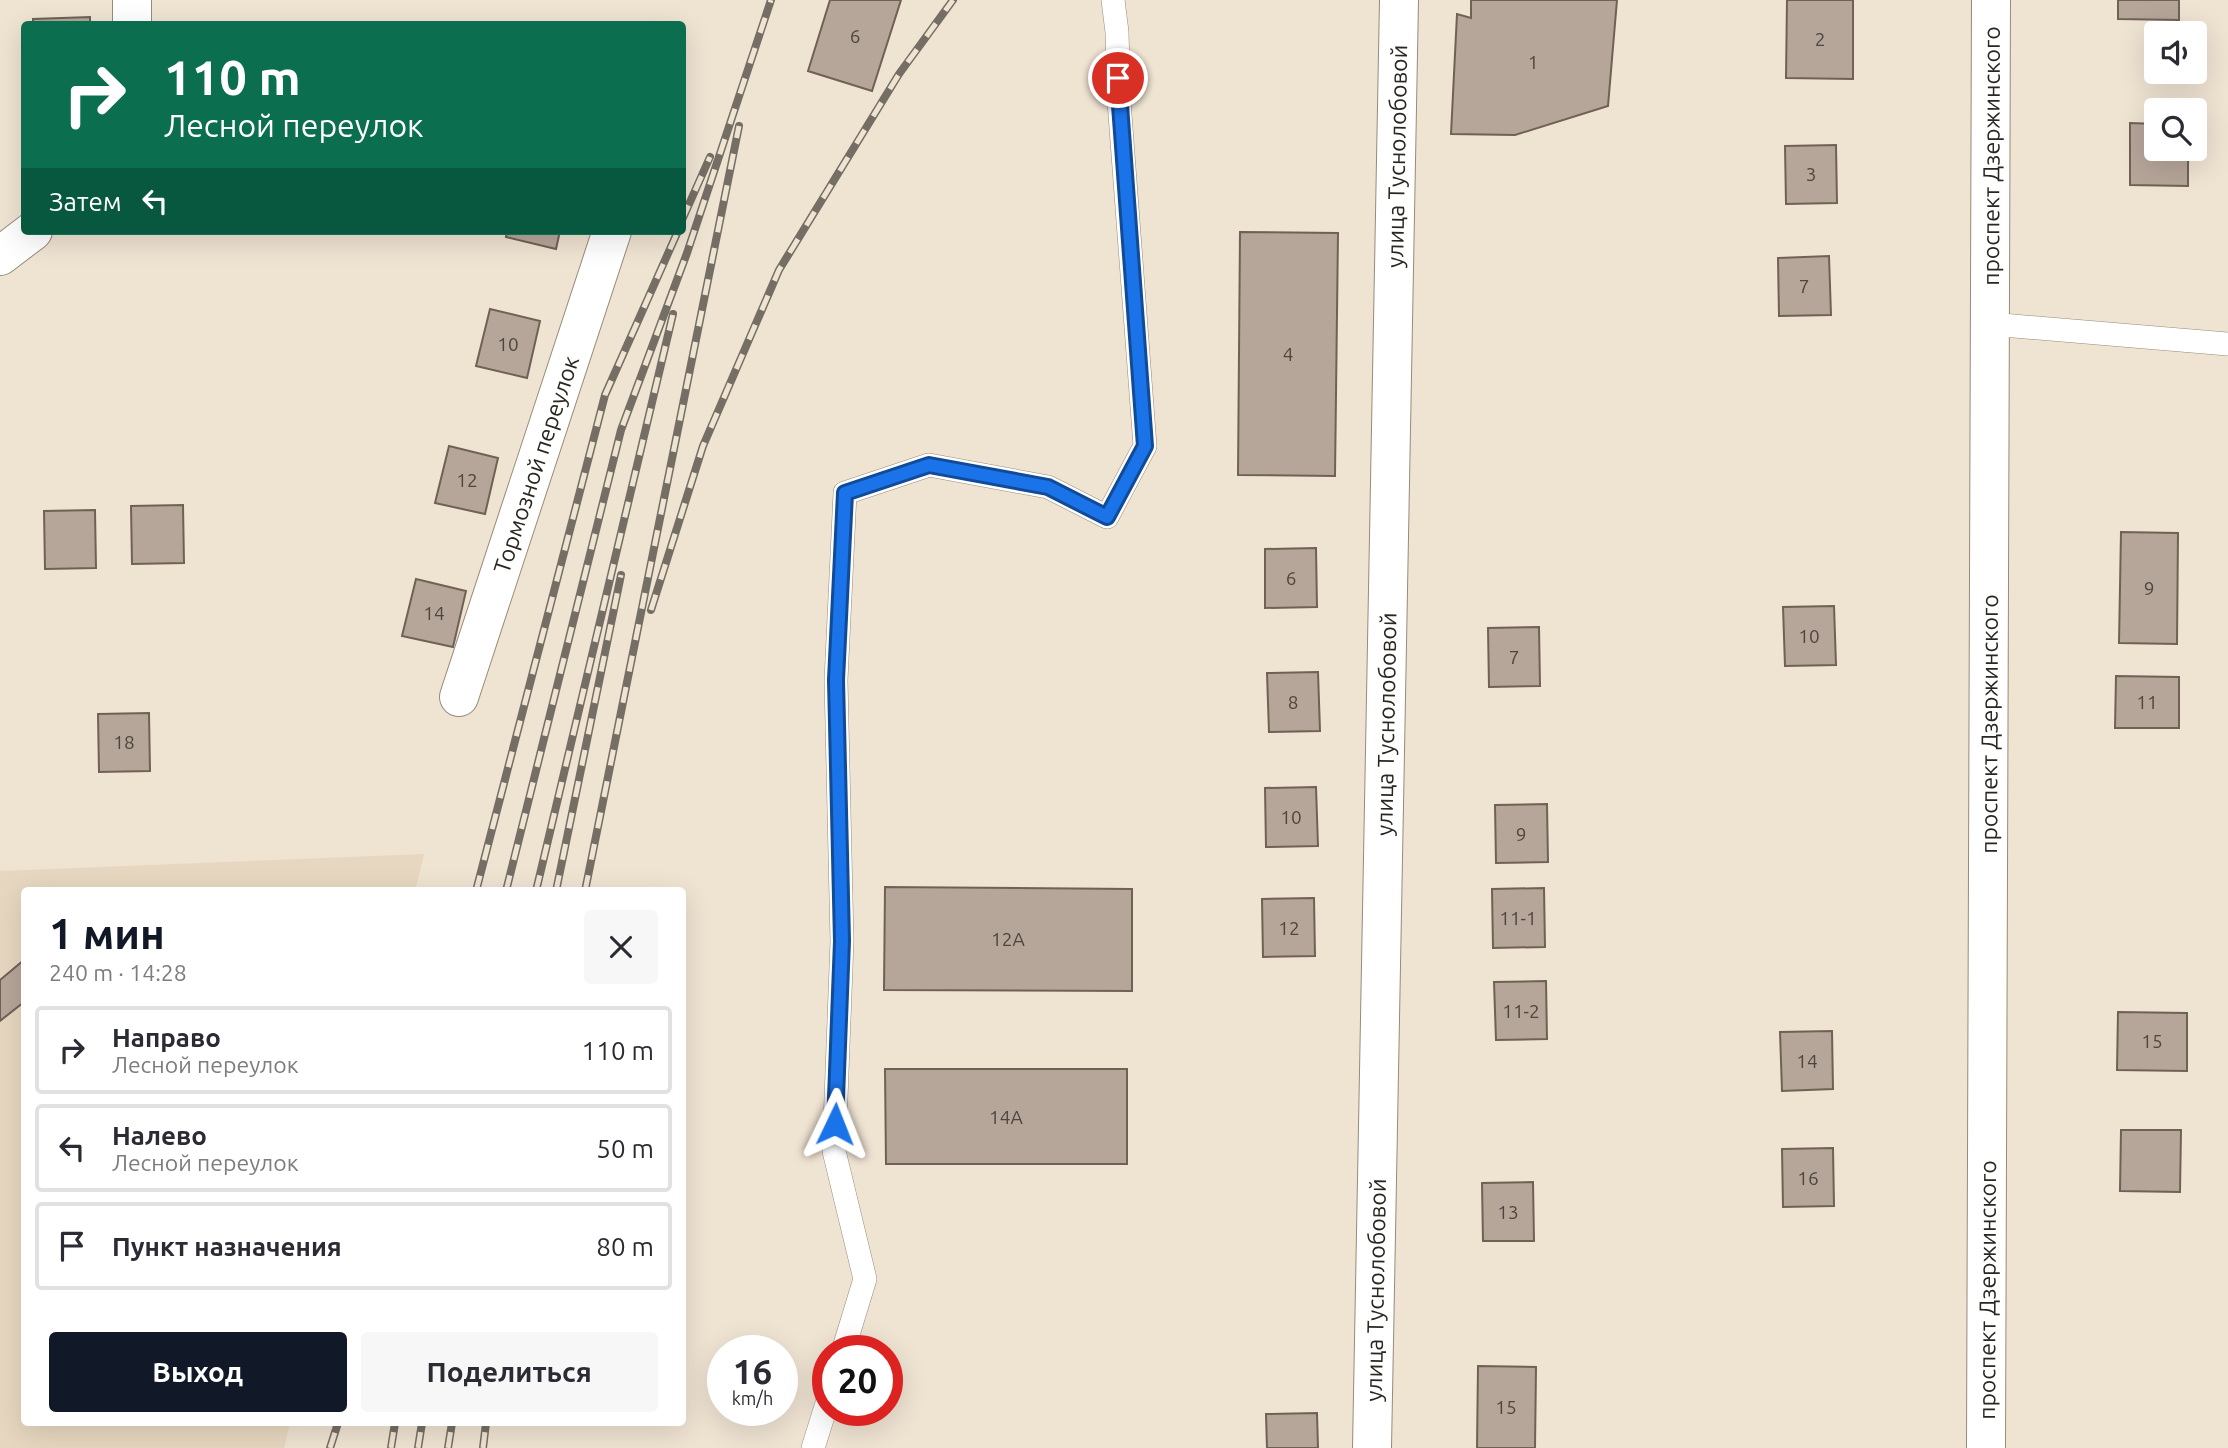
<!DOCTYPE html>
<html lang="ru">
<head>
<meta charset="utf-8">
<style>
  :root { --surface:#fff; --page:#f7f7f7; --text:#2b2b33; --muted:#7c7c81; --line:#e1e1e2; --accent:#111827 }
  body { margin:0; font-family:Ubuntu,sans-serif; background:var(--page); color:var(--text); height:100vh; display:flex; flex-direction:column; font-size:26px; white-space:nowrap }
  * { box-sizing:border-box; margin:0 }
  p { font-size:23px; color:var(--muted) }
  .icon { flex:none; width:38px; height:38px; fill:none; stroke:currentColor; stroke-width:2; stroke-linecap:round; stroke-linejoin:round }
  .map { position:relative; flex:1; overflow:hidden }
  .details { position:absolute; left:21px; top:887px; width:665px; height:539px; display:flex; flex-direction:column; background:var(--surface); border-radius:7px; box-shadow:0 7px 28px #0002 }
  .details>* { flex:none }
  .top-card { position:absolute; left:21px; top:21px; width:665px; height:214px; border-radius:7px; box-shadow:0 7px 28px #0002; background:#0b6e4f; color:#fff; overflow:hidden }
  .fabs { position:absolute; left:2144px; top:21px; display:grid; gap:14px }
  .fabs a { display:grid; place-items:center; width:63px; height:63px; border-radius:7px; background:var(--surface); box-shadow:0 7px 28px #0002; font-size:35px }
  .speed { position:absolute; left:707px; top:1335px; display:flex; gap:14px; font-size:35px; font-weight:700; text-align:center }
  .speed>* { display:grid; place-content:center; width:91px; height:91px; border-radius:50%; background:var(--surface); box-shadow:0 7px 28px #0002; line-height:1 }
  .speed small { font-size:18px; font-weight:400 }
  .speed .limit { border:10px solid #d22; background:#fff; color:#111 }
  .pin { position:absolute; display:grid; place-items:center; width:60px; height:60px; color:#fff; margin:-30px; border:4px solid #fff; border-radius:50%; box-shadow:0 2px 7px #0007 }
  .me { position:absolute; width:77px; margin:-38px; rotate:2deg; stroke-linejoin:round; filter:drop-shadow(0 0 5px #0008) }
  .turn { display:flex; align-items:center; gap:24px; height:147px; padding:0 28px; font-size:32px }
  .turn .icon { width:91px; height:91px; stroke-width:2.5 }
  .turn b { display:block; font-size:49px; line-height:60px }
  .then { display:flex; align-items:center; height:66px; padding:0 28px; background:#0003; gap:14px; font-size:26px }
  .round { display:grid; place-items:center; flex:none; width:74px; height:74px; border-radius:7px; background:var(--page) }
  .head { display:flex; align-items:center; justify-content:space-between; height:119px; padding:0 28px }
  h1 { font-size:42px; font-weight:700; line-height:52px; color:var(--accent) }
  .cta { display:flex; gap:14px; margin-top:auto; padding:14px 28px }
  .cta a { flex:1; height:80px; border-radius:7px; background:var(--accent); color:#fff; font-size:28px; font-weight:700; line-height:80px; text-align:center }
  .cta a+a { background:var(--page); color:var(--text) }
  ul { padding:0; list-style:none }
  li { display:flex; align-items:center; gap:21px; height:88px; margin:0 14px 10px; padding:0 14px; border:4px solid var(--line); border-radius:7px }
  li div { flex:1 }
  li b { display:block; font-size:26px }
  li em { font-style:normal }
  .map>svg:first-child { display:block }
</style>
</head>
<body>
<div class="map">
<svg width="2228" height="1448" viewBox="0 0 2228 1448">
  <rect width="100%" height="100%" fill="#efe3d2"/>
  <polygon fill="#e7d7c0" points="424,854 415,891 24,891 24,1423 290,1423 284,1448 0,1448 0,871"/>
  <g fill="#b6a599" stroke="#706155" stroke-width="2">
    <polygon points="830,0 901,0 872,91 808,71"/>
    <polygon points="1471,0 1617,0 1608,106 1515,135 1451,134 1457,14 1471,18"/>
    <polygon points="1787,0 1853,0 1853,79 1786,78"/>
    <polygon points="2118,0 2179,0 2179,20 2118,19"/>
    <polygon points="90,17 90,24 33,24 33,19"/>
    <polygon points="2130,123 2156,124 2156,149 2188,149 2188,186 2130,185"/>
    <polygon points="1836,145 1837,203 1786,204 1785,146"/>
    <polygon points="507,231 560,231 556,249 506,237"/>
    <polygon points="1240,232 1338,233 1335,476 1238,475"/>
    <polygon points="1829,256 1831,315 1779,316 1778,258"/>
    <polygon points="490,309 540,321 527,378 476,366"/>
    <polygon points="449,446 498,458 485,514 435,503"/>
    <polygon points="183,505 184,563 132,564 131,506"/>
    <polygon points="95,510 96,568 45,569 44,511"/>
    <polygon points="2121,532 2178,533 2177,644 2119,643"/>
    <polygon points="1316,548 1317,607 1265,608 1265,549"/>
    <polygon points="416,579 466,591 453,647 402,636"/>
    <polygon points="1834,606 1836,665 1785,666 1783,607"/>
    <polygon points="1539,627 1540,686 1489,687 1488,628"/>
    <polygon points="1318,672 1320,731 1269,732 1267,673"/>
    <polygon points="2116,676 2179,677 2179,728 2115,728"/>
    <polygon points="149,713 150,771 99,772 98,714"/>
    <polygon points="1316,787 1318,846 1266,847 1265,788"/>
    <polygon points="1547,804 1548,862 1496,863 1495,805"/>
    <polygon points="885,887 1132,889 1132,991 884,990"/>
    <polygon points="1544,888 1545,947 1493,948 1492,889"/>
    <polygon points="1314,898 1315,956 1263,957 1262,899"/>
    <polygon points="24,960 24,1002 0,1021 0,980"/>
    <polygon points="1546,981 1547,1039 1496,1040 1494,982"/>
    <polygon points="2118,1012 2187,1013 2187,1071 2117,1070"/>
    <polygon points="1832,1031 1833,1089 1782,1091 1780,1032"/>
    <polygon points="885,1069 1127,1069 1127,1164 886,1164"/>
    <polygon points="2121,1130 2181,1130 2180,1192 2120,1191"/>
    <polygon points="1833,1148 1834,1206 1783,1207 1782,1149"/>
    <polygon points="1533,1182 1534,1241 1483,1241 1482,1183"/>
    <polygon points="1478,1366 1536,1367 1535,1448 1477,1448"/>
    <polygon points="1317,1413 1318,1448 1267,1448 1266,1414"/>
  </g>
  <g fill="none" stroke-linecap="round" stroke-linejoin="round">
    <g stroke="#968b7b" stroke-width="24">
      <g id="lane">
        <polyline points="1990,324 2228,344"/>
        <polyline points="843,1351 865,1279 834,1151 842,941 836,680 845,493 929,465 1048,487 1107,517 1145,446 1119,101 1117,32 1113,0"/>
        <polyline points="813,1448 828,1400"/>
      </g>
    </g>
    <g stroke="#968b7b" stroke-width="40">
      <g id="street">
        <polyline points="132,0 132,24"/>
        <polyline points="0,256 33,231"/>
        <path id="s1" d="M459 697 612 231"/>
        <path id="s2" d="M1372 1448 1399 0"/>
      </g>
    </g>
    <g stroke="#968b7b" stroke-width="40">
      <g id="secondary">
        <path id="s3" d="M1986 1448 1991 0"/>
      </g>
    </g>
    <use href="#lane" stroke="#fff" stroke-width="23"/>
    <use href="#street" stroke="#fff" stroke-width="38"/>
    <use href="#secondary" stroke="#fff" stroke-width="38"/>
    <g stroke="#756e64" stroke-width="8">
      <g id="rail">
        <polyline points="682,220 710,157"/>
        <polyline points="651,610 703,446 779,270 899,74 953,0"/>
        <polyline points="476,891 605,395 678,231"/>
        <polyline points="506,891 621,430 687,253 771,0"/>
        <polyline points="536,891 673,314"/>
        <polyline points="556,891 621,575"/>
        <polyline points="585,891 739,126"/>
        <polyline points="330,1448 338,1423"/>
        <polyline points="391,1448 395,1423"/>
        <polyline points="418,1448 422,1423"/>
        <polyline points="448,1448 452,1423"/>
        <polyline points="483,1448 486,1423"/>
      </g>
    </g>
    <use href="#rail" stroke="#efe3d2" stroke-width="5" stroke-dasharray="16" stroke-linecap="butt"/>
  </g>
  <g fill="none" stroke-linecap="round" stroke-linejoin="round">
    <g stroke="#114b97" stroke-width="18">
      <polyline id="route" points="835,1124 842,941 836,680 845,493 929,465 1048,487 1107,517 1145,446 1118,78"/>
    </g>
    <use href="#route" stroke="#1a73e8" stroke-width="12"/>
  </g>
  <g text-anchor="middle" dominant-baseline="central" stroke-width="5" stroke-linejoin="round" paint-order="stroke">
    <g font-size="19" fill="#4d463e">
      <text x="855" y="36">6</text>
      <text x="1820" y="39">2</text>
      <text x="1533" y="62">1</text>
      <text x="1811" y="174">3</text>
      <text x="1804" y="286">7</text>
      <text x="508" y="344">10</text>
      <text x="1288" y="354">4</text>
      <text x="467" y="480">12</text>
      <text x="1291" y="578">6</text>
      <text x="2149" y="588">9</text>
      <text x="434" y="613">14</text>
      <text x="1809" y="636">10</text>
      <text x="1514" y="657">7</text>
      <text x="1293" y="702">8</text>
      <text x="2147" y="702">11</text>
      <text x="124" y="742">18</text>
      <text x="1291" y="817">10</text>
      <text x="1521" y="834">9</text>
      <text x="1518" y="918">11-1</text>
      <text x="1289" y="928">12</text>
      <text x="1008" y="939">12А</text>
      <text x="1521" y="1011">11-2</text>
      <text x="2152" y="1041">15</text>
      <text x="1807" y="1061">14</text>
      <text x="1006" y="1117">14А</text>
      <text x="1808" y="1178">16</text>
      <text x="1508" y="1212">13</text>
      <text x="1506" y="1407">15</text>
    </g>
    <g font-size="23" fill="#2a2620" stroke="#efe3d2">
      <text stroke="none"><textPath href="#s2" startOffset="1292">улица Туснолобовой</textPath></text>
      <text stroke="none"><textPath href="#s3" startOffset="1292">проспект Дзержинского</textPath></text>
      <text stroke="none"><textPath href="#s1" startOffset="245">Тормозной переулок</textPath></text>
      <text stroke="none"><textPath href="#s2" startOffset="724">улица Туснолобовой</textPath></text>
      <text stroke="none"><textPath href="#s3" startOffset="724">проспект Дзержинского</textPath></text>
      <text stroke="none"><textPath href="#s2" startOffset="158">улица Туснолобовой</textPath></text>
      <text stroke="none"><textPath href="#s3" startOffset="158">проспект Дзержинского</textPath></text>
    </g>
  </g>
</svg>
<div class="fabs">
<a><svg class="icon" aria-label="sound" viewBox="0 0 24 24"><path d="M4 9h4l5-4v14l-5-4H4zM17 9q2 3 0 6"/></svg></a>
<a><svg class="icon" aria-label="search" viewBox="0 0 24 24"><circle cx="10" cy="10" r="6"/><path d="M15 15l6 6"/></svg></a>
</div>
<div class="speed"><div>16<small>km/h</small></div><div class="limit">20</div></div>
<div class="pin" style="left:1118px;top:78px;background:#d93025"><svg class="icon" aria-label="arrive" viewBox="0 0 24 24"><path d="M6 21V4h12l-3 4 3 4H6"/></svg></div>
<svg class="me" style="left:835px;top:1124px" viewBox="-20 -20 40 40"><path d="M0-17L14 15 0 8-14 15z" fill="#1a73e8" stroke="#fff" stroke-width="4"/></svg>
<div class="top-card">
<div class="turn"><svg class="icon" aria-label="right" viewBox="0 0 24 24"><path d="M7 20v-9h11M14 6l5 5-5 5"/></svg><div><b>110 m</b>Лесной переулок</div></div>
<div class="then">Затем<svg class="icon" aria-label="left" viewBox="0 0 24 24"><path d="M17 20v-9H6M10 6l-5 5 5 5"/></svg></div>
</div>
<section class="details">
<div class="head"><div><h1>1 мин</h1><p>240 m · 14:28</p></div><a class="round"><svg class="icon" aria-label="close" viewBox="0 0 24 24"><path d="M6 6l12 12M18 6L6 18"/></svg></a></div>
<ul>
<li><svg class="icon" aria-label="right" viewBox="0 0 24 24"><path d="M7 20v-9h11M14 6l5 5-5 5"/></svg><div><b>Направо</b><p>Лесной переулок</p></div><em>110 m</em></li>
<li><svg class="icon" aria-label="left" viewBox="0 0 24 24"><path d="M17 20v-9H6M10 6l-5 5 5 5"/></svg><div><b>Налево</b><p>Лесной переулок</p></div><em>50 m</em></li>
<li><svg class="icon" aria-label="arrive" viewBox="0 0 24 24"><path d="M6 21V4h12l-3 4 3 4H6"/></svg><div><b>Пункт назначения</b></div><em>80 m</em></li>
</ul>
<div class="cta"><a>Выход</a><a>Поделиться</a></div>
</section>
</div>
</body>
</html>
